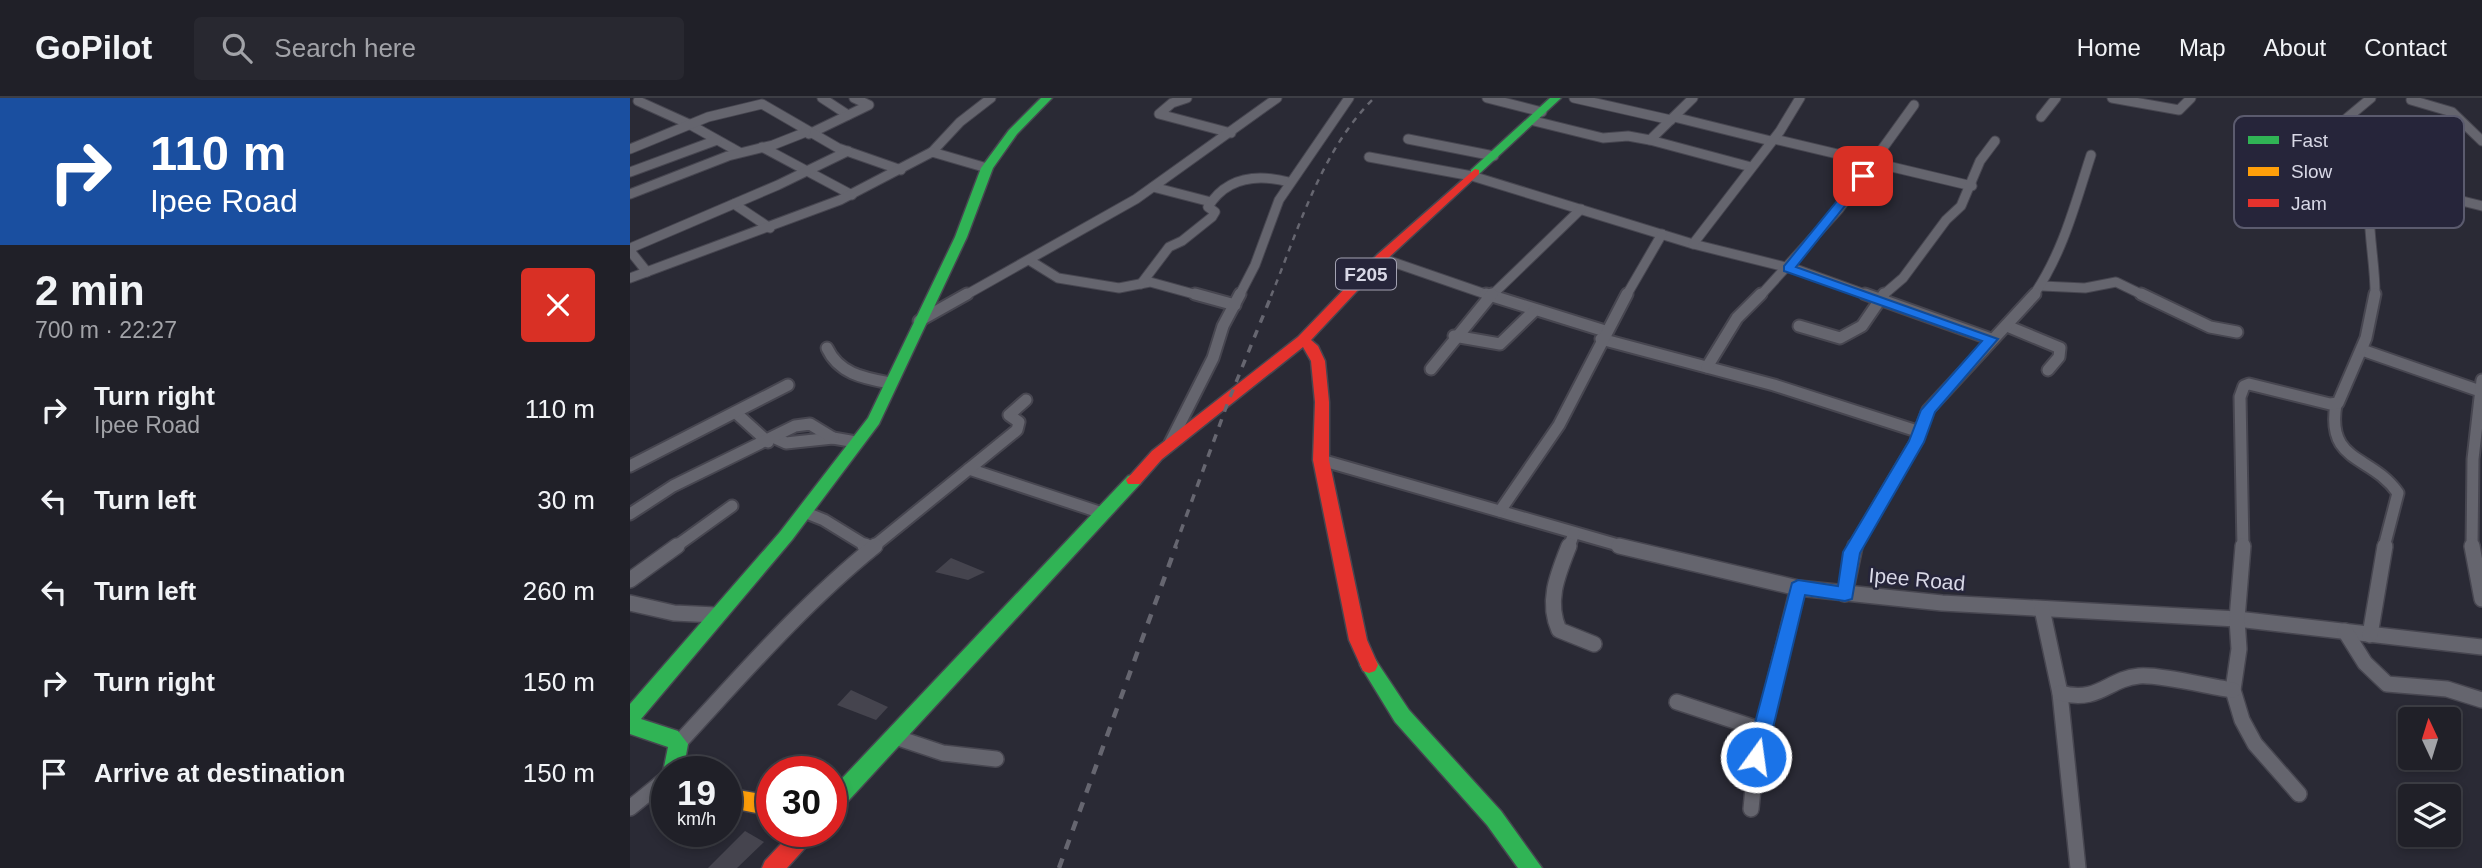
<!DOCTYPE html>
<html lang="en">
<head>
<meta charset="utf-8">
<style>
  :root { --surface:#202028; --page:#282830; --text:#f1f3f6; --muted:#a2a3a8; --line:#3d3e45 }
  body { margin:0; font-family:Arial,sans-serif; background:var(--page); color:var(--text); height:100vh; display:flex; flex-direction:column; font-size:26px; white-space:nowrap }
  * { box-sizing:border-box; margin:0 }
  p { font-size:23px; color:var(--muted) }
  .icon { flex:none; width:38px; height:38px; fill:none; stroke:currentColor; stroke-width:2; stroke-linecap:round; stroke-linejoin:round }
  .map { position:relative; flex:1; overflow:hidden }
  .panel { display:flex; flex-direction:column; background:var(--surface); width:630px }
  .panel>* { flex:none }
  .hud { background:#1a4fa0; color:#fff; overflow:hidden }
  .needle { width:46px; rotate:356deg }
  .tools { position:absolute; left:1768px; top:609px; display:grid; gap:14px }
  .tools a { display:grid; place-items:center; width:63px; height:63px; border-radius:7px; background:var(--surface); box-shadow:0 4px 10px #0003,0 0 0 2px var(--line); font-size:35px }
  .speed { position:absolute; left:21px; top:658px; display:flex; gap:14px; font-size:35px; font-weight:700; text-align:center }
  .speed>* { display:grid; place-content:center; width:91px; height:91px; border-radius:50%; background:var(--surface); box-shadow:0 4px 10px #0003,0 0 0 2px var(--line); line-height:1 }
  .speed small { font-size:18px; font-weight:400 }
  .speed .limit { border:10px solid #d22; background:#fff; color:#111 }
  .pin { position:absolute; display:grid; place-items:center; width:60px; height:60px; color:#fff; margin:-30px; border-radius:14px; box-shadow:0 4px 10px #0006 }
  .me { position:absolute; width:77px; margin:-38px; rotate:14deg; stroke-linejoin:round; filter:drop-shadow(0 0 5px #0008) }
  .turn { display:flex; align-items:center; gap:24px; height:147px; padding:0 35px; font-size:32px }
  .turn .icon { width:91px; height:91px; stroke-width:2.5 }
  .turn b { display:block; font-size:49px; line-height:60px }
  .round { display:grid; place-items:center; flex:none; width:74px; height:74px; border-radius:7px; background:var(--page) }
  .overview { display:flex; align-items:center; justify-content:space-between; height:119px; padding:0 35px }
  h1 { font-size:42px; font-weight:700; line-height:52px }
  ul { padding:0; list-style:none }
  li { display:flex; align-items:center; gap:21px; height:91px; padding:0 35px }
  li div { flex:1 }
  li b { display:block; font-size:26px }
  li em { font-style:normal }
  header { display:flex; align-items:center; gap:42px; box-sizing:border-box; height:98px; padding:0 35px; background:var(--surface); border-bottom:2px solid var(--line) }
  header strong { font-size:33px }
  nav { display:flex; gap:38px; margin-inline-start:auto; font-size:24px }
  .search { width:490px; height:63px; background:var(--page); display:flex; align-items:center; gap:18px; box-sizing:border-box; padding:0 24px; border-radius:7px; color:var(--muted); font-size:26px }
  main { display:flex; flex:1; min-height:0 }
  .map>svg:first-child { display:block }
</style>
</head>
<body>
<header>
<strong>GoPilot</strong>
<div class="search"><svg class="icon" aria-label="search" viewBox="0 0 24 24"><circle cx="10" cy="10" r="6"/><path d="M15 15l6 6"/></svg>Search here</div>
<nav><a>Home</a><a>Map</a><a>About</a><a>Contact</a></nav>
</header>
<main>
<section class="panel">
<div class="hud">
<div class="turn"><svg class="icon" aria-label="right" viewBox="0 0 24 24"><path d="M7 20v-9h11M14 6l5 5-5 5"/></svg><div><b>110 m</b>Ipee Road</div></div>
</div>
<div class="overview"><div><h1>2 min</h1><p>700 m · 22:27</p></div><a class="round" style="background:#d93025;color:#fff"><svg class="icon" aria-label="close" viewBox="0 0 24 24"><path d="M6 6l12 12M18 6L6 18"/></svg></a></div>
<ul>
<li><svg class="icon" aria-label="right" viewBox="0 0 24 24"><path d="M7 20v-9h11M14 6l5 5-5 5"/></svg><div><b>Turn right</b><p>Ipee Road</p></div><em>110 m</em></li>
<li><svg class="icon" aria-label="left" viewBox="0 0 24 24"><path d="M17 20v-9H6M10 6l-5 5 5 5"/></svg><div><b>Turn left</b></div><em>30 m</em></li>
<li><svg class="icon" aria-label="left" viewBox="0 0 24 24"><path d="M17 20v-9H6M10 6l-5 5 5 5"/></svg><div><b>Turn left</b></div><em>260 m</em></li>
<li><svg class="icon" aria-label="right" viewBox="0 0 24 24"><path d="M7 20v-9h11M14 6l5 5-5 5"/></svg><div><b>Turn right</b></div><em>150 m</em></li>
<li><svg class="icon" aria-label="arrive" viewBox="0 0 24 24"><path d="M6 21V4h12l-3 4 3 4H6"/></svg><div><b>Arrive at destination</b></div><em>150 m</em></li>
</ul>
</section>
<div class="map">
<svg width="1852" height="770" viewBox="0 0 1852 770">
  <rect width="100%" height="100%" fill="#2a2a35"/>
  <g fill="#45444e">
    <polygon points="321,460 355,474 338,482 305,474"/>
    <polygon points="221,592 258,609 246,622 207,607"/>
    <polygon points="115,733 134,744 107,770 78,770"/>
  </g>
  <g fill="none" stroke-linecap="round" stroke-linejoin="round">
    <g stroke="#474650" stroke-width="11">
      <g id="street-far2">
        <polyline points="192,0 218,17"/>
        <polyline points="557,0 542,5 529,16 601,35"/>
        <polyline points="857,0 912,14"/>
        <polyline points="944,0 1041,22"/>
        <polyline points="1482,0 1549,12 1561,0"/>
        <polyline points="1781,2 1822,14 1852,43"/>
        <polyline points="8,3 59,26 109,54"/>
        <polyline points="1044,19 1141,43"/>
        <polyline points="1411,19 1426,0"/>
        <polyline points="904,23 973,40 998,38 1020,42 1121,69"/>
        <polyline points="179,36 239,7 224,0"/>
        <polyline points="778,41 864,58"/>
        <polyline points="1144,41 1342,88"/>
        <polyline points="1020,42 1063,0"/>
        <polyline points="132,49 222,97"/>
        <polyline points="0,51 78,19 132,6 208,50 271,72"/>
        <polyline points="302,54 330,24 361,0"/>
        <polyline points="1641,56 1852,108"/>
        <polyline points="739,59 842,78 1063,146 1168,172 1240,198"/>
        <polyline points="1691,70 1717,20 1741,0"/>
        <polyline points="0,74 87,42"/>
        <polyline points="523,89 581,104"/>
        <polyline points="0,96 98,58 143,47 176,34"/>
        <polyline points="104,106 140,130"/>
        <polyline points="1063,146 1150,33 1170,0"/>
        <polyline points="751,160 861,198"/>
        <polyline points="399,162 428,180 489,190 520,184 571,198"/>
        <polyline points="17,174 1,154 3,149 148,87 218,53"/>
        <polyline points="0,180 210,102 302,54 357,70"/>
        <path d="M511 186 539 149 552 143 582 119 585 114 578 109C597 78 628 76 659 84"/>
        <polyline points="1412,188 1455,190 1486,184 1515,198"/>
        <polyline points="334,198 506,101 647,0"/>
        <polyline points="609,198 625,167 649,102 719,0"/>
        <polyline points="861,198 951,111"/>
        <polyline points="996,198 1032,136"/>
        <polyline points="1130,198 1209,111 1284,7"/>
        <polyline points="1252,198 1273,180 1316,122 1331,108 1350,63 1365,43"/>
        <path d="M1403 198C1433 155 1445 106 1461 57"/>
        <path d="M1745 198C1746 157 1730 108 1747 68 1751 58 1760 51 1765 41"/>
      </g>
    </g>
    <g stroke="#474650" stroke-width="15">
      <g id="street-far1">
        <polyline points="565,196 605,207"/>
        <polyline points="856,196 975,233"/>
        <polyline points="1235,196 1361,241"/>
        <polyline points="1511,196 1580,229 1607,234"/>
        <polyline points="289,223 337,196"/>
        <polyline points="1169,228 1210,240 1232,228 1254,196"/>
        <polyline points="1377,228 1430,250 1429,259 1418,272"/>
        <polyline points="824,238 870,246 904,213"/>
        <polyline points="971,241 1144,287 1290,334"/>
        <path d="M197 250C209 276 234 280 260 285"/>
        <polyline points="1732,252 1850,293"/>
        <polyline points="1077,269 1107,220 1131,196"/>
        <polyline points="801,271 862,196"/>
        <path d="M1706 306C1696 366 1741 356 1768 395L1754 449"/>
        <polyline points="106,315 138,344"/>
        <polyline points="145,340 156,345 203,340 226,344"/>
        <polyline points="540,345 583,260 593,228 610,196"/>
        <polyline points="691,362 995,449"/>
        <polyline points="0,368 158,287"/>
        <polyline points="339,371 472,415"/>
        <polyline points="870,413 929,327 997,196"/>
        <polyline points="174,414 194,422 238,449"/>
        <polyline points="0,416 43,388 165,328 180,326 203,340"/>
        <polyline points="45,449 102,408"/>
        <polyline points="243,449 387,332 389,324 379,317 396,302"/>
        <polyline points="939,449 944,435"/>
        <polyline points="1224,449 1286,344 1298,312 1405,196"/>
        <polyline points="1613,449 1610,299 1614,288 1619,286 1700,306 1708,305 1736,240 1745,196"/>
        <polyline points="1842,449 1843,361 1852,282"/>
      </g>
    </g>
    <g stroke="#474650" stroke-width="18">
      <g id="street">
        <polyline points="235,448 239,450"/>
        <path d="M939 448C928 476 916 503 929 532L964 546"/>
        <polyline points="989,448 1168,490 1312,505 1607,521 1852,549"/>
        <polyline points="1613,448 1607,521 1609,551 1603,592 1612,622 1625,646 1669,696"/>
        <polyline points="1842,448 1852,501"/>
        <polyline points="0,482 47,448"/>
        <polyline points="1215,496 1225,448"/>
        <polyline points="0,505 44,515 86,517"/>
        <polyline points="1412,511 1430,595 1448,770"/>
        <polyline points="1715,533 1735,565 1757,586 1817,591 1852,602"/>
        <polyline points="1740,537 1755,448"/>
        <path d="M1430 595C1470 605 1477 581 1509 578 1528 576 1581 589 1603 592"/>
        <polyline points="1047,604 1132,632"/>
        <polyline points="265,639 313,655 366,661"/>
        <path d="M48 646C111 578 173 506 245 448"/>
        <polyline points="0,710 37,680"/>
        <polyline points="1121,711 1126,659 1168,490"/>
      </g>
    </g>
    <g stroke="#474650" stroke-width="3">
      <g id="fast">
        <polygon points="411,0 422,0 387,36 363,70 337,139 249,326 162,442 11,621 48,633 58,646 53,674 37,674 36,681 33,674 38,649 0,636 0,606 150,434 238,320 325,139 351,70 379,32"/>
        <polygon points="920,0 931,0 849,76 841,76 841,72"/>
        <polygon points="504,376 512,382 510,386 208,714 201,717 201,692 498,378"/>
        <polygon points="739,559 745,561 779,612 871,713 912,770 888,770 857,727 765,624 730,567 733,561"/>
      </g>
    </g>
    <g stroke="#474650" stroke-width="3">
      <polygon id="slow" points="96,690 142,698 142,718 96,709"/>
    </g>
    <g stroke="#474650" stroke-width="3">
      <g id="jam">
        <polygon points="845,71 849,72 849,76 755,163 681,242 688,248 695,263 699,304 699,362 737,542 748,567 745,573 739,575 733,573 719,542 683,362 685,304 681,263 673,249 532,361 510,386 498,386 496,382 522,353 668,239 747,157"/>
        <polygon points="163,733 187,733 184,740 157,770 132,770 135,763"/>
      </g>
    </g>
    <use href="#street-far2" stroke="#65656e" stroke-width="9"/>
    <use href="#street-far1" stroke="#65656e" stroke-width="11"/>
    <use href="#street" stroke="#65656e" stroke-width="15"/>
    <use href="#fast" fill="#30b455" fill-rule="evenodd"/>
    <use href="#slow" fill="#ff9f0a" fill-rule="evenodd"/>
    <use href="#jam" fill="#e5322d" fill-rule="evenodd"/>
    <path stroke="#666670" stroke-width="2.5" stroke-dasharray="6 6" stroke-linecap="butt" d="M641 198C669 130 691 53 744 0"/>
    <polyline stroke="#666670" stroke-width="3.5" stroke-dasharray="8 8" stroke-linecap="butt" points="545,449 598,304 642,196"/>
    <polyline stroke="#666670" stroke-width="4.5" stroke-dasharray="10 10" stroke-linecap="butt" points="429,770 546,448"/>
  </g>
  <polygon fill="#1a73e8" stroke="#114b97" stroke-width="2" points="1229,76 1239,78 1166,169 1368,241 1305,314 1294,344 1230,455 1222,501 1215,503 1175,497 1136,659 1133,665 1126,668 1119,665 1116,659 1162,485 1168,482 1208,488 1213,454 1279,343 1291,312 1352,243 1154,173 1154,168"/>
  <g text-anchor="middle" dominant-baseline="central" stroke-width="5" stroke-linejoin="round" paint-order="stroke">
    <rect fill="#26253a" stroke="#a3a2b2" stroke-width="2" x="706" y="160.5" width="60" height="31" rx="5"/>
    <g font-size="19" font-weight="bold" fill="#d8d8e6">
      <text x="736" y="176">F205</text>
    </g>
    <g font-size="21" fill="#d8d8e6" stroke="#26253a">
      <text transform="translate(1287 481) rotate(5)">Ipee Road</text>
    </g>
  </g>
  <rect x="1604" y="18" width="230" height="112" rx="10" fill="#26253a" stroke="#5b5b6e" stroke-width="2"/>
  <rect x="1618" y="38" width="31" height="8" fill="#30b455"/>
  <rect x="1618" y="69" width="31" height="9" fill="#ff9f0a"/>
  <rect x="1618" y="101" width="31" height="8" fill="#e5322d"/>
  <g font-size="19" fill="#d8d8e6">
    <text x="1661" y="49">Fast</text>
    <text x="1661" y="80">Slow</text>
    <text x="1661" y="112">Jam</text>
  </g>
</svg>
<div class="tools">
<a><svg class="needle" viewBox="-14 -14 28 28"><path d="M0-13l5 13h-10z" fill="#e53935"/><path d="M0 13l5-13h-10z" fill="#a2a3a8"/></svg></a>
<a><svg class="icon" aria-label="layers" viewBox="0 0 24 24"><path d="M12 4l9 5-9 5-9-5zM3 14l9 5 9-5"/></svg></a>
</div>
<div class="speed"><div>19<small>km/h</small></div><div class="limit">30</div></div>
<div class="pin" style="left:1233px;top:78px;background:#d93025"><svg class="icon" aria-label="arrive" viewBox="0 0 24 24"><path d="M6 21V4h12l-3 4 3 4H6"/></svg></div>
<svg class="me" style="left:1126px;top:659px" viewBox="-20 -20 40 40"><circle r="17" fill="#1a73e8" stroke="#fff" stroke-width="3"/><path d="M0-11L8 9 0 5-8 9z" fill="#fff"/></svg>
</div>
</main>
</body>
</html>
